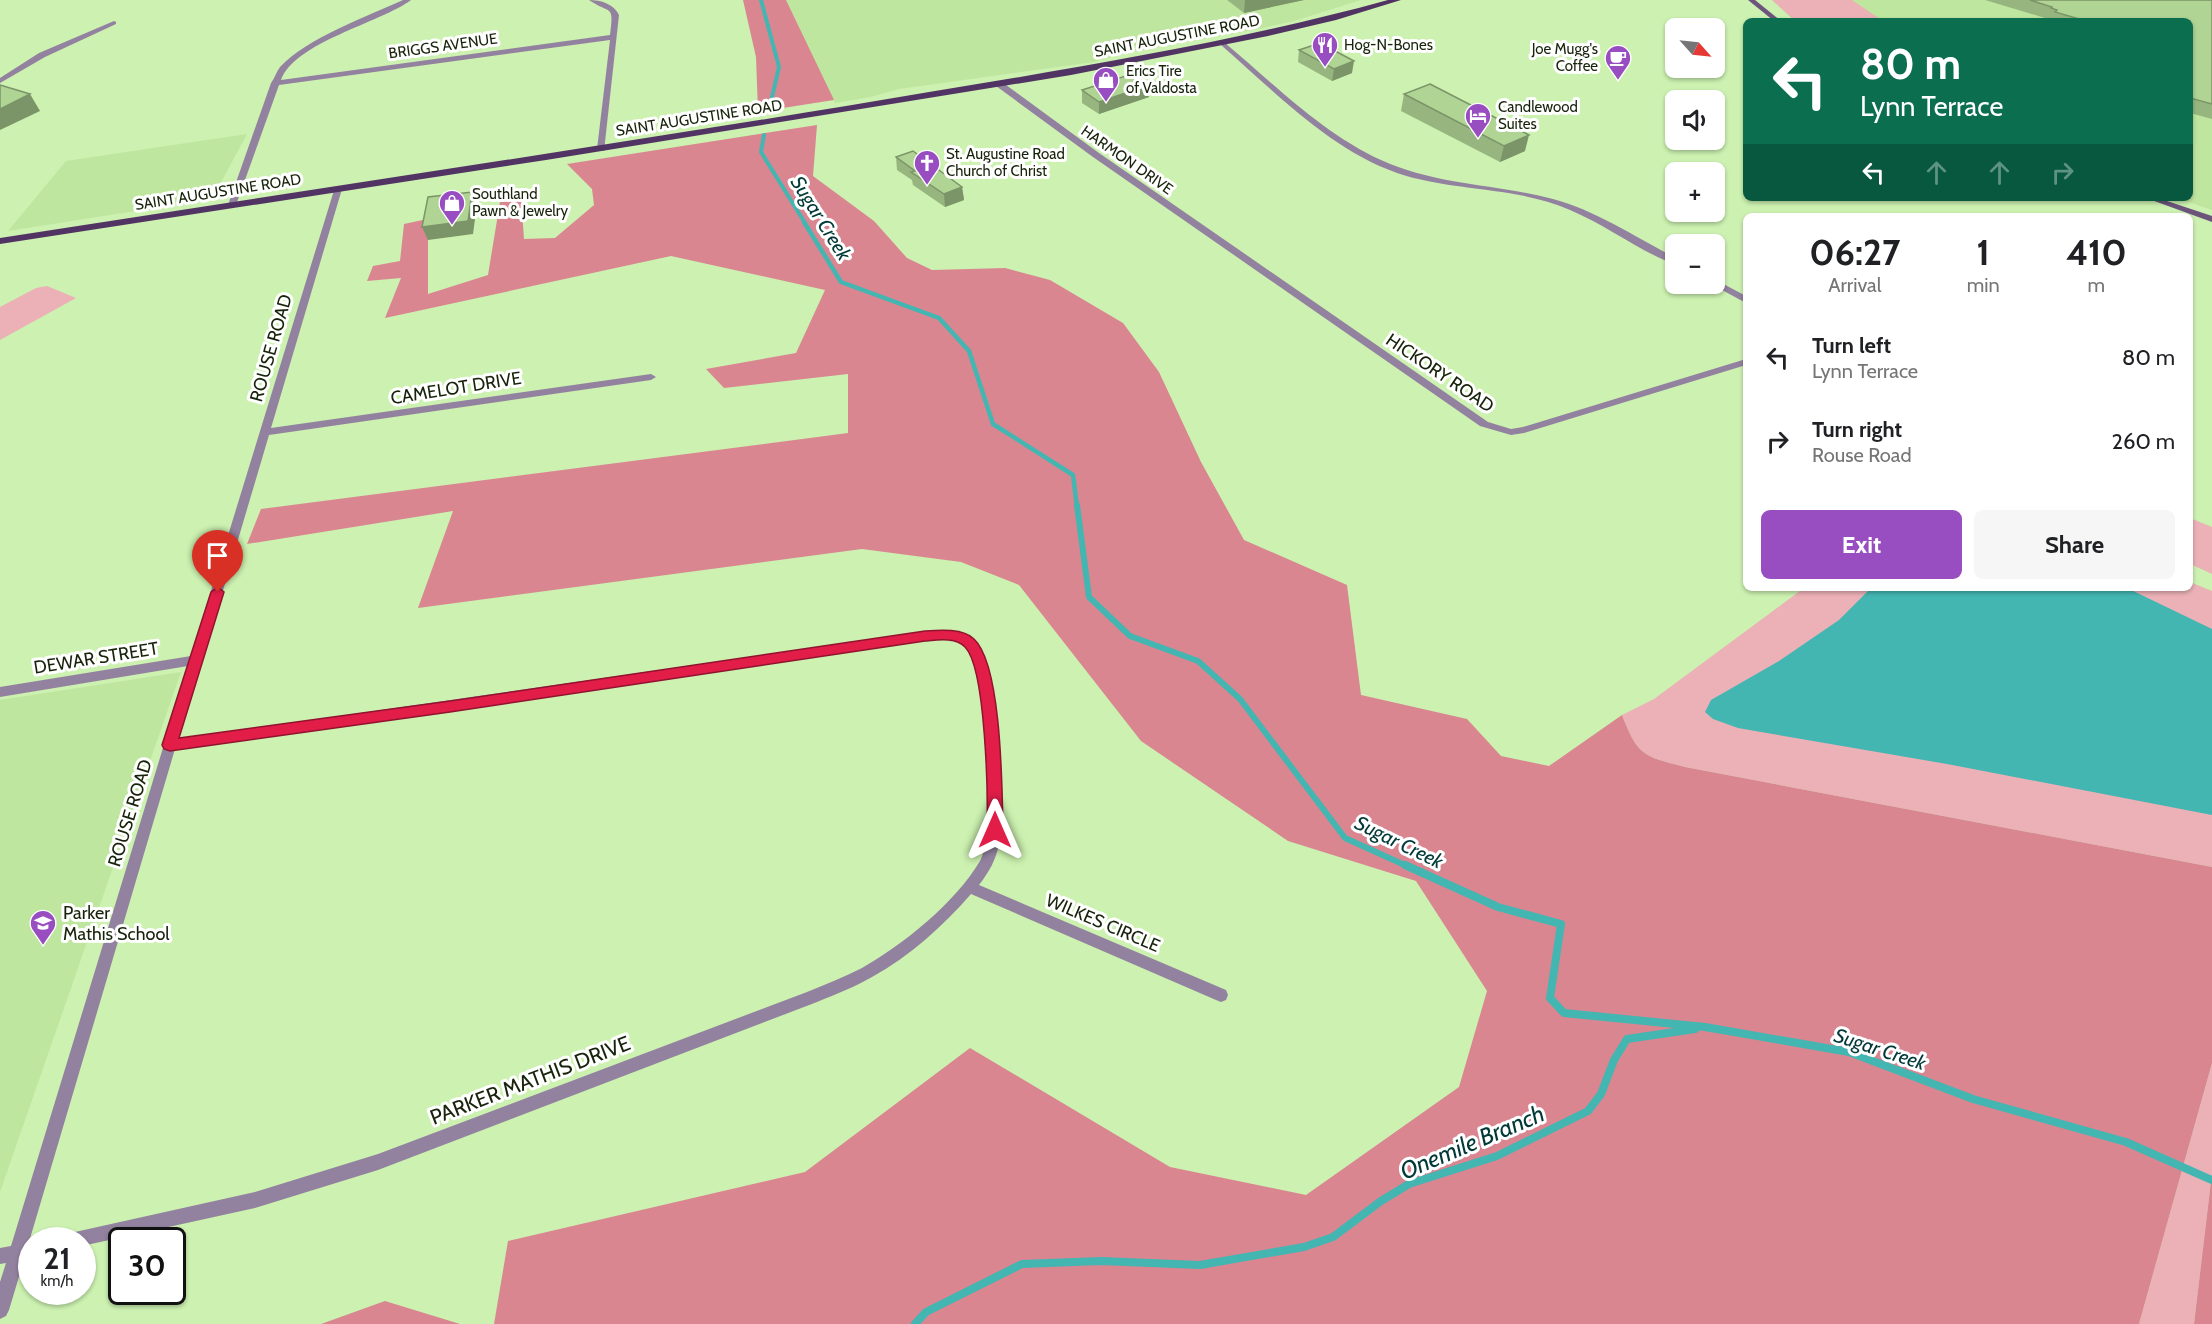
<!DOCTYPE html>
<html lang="en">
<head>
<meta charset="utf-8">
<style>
  :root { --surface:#fff; --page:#f6f6f6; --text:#202124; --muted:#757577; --accent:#984dc0 }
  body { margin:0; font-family:Cabin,sans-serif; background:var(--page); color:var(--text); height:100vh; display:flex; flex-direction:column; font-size:22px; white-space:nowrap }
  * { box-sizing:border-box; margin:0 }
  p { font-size:20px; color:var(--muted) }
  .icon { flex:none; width:33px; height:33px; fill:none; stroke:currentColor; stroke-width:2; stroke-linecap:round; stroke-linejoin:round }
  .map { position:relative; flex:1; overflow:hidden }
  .sheet { position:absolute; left:1743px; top:213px; width:450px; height:378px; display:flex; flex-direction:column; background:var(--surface); border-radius:9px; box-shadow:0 2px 4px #0004 }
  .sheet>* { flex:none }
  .top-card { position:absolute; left:1743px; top:18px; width:450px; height:183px; border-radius:9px; box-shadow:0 2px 4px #0004; background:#0b6e4f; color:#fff; overflow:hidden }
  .needle { width:39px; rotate:117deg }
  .fabs { position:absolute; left:1665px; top:18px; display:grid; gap:12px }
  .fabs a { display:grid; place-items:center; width:60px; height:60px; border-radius:9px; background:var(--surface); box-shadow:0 2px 4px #0004; font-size:30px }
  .speed { position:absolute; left:18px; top:1227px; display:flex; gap:12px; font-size:30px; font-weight:700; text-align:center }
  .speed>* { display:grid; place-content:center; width:78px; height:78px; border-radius:50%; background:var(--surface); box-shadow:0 2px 4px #0004; line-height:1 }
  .speed small { font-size:15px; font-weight:400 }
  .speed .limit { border:3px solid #111; border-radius:9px; background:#fff; color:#111 }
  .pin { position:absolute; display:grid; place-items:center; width:51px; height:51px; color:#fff; margin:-62px -26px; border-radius:50% 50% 50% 0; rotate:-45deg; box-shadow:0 0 6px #0007 }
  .pin .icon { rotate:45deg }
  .me { position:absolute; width:66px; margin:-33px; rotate:0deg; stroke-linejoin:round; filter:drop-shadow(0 0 4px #0008) }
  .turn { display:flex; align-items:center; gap:21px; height:126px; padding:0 18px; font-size:27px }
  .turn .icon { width:78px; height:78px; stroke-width:2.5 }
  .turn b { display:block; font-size:42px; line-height:51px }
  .lanes { display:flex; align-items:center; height:57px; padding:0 18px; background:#0003; justify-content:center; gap:30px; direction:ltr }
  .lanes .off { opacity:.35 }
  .eta { display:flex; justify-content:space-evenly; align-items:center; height:102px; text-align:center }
  .eta b { font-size:36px; font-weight:700; line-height:42px }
  .button { display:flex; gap:12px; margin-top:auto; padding:12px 18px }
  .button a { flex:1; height:69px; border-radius:9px; background:var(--accent); color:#fff; font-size:24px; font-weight:700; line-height:69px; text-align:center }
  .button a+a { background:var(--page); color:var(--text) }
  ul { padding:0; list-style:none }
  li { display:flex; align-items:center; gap:18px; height:84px; padding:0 18px }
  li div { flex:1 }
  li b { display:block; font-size:22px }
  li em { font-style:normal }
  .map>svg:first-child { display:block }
</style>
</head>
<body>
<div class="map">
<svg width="2212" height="1324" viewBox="0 0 2212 1324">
  <rect width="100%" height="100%" fill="#ccf1b0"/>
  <g fill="#bfe69f">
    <polygon points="786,0 1361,0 1294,21 1258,29 1117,55 1094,62 899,89 871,97 835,103"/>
    <polygon points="1772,0 2212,0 2212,210 2177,198 2190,198 2190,21 1795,21"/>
    <polygon points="247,134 212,199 8,231 66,161"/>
    <polygon points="181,672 0,1192 0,700"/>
  </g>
  <g fill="#ebb1b7">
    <polygon points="1772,0 1852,0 1883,21 1795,21"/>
    <polygon points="47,286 76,298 0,340 0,307 36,288"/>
    <polygon points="2190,518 2212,527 2212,574 2190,564"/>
    <path d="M2190 582 2212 591V867L1685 767C1644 756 1638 757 1622 715L1654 699 1804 588H2190Z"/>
    <polygon points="2212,1063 2212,1173 2194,1324 2139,1324"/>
  </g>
  <g fill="#d98691">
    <polygon points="743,0 786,0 834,100 758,112 756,57"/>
    <path d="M817 125 813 176 874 221 907 258 932 270 1005 268 1050 280 1123 323 1159 372 1201 462 1244 540 1347 585 1361 695 1467 719 1501 756 1549 766 1622 715C1638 757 1644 756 1685 767L2212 867V1063L2139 1324H494L508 1241 805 1172 970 1048 1170 1167 1306 1195 1459 1087 1487 991 1416 881 1288 841 1141 741 1019 585 961 562 862 549 418 608 453 511 247 544 261 509 848 433V374L724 388 706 369 796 353 825 290 671 256 385 318 401 278 367 281 373 266 400 261 404 224 432 218 428 240V294L488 275 500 202 521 198 524 239 555 238 594 205 592 189 567 164Z"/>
    <polygon points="2212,1173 2212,1324 2194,1324"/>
    <polygon points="385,1301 460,1324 321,1324"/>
  </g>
  <polygon fill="#43b6b2" points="1871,588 2127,588 2212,629 2212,815 1947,764 1738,728 1713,719 1705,712 1711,700 1779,661 1839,620"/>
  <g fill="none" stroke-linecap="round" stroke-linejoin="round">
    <g stroke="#43b6b2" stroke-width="4">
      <polyline points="761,0 779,67 769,110"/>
      <polyline points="764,135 761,152 805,223"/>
    </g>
    <polyline stroke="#43b6b2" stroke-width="4.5" points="804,222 841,282 939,318 969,351 993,424 1073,475 1077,507"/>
    <polyline stroke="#43b6b2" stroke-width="6" points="1077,505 1089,597 1130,636 1198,661 1240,699 1345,838 1409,867"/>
    <g stroke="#43b6b2" stroke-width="8">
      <polyline points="1405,865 1498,907 1561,924 1550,998 1564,1013 1705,1027 1849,1052 1973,1099 2126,1142 2212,1180"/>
      <polyline points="915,1324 926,1312 1022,1264 1101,1261 1200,1265 1304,1247 1333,1237 1381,1201 1409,1184 1497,1156 1588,1111 1601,1094 1614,1060 1627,1039 1695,1029"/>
    </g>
    <g fill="#93829f" fill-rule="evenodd">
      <path d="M403 0H411C380 23 295 42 281 80L610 35C614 3 611 15 589 0 601 0 614 4 619 15L604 151 597 149 610 40 279 85 236 205 229 207 228 205 271 83C275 78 276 72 280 67 307 38 366 17 403 0Z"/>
      <polygon points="114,21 116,22 116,24 45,57 0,83 0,78 39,53"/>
      <path d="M1221 43H1225C1274 84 1322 133 1381 160 1435 185 1496 184 1553 199 1595 210 1637 238 1676 258V265C1639 251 1606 225 1570 210 1516 186 1453 192 1397 173 1329 149 1274 91 1221 45Z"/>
      <polygon points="996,82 1002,82 1099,153 1488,422 1511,429 1523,427 1746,359 1746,365 1524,433 1511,435 1480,426 1093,157 996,86"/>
      <path d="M335 187 342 189 271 428 651 374 656 377 651 380 269 435 179 739 925 632C939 631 963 628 974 640 1000 671 1006 803 999 844 996 860 989 872 979 885L1226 990 1228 995 1226 1000 1221 1002 1216 1000 971 894C943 926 910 956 872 977 855 987 836 994 817 1002L378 1170 255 1208 82 1246V1240H64L66 1234 255 1192 378 1154 807 992C826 984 844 977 862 968 904 944 955 903 980 861 996 833 987 669 965 645 956 636 936 640 925 640L175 749 29 1242H32V1258L24 1260 9 1310 6 1316 0 1319V1282L6 1263 0 1264V1248L11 1246 188 666 0 697V687L191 656Z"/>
      <polygon points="1714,279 1746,296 1746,303 1711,284 1714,284"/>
    </g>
    <g fill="#6d547d" fill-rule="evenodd">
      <polygon points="1748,0 1755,0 1781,21 1774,21"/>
      <polygon points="2146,198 2158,198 2212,216 2212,222"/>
    </g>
    <path fill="#523464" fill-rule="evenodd" d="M1388 0H1401L1336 20 1268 36 1071 75 546 160 0 244V238C282 194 565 152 846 106 1028 75 1210 49 1388 0Z"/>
  </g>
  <g fill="#97b67f">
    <polygon points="1227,0 1304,0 1244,13"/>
    <polygon points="1985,0 2212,0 2212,119 2190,113 2190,21 2050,21 2045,20 2045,18"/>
    <polygon points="1299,50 1352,73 1332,81 1298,62"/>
    <polygon points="1082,90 1149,97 1099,114 1082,103"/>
    <polygon points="1404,94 1525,151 1500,162 1401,111"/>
    <polygon points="896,157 962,187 964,200 945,207 913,185 912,180 897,170"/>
  </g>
  <g fill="#7b9468">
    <polygon points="1245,0 1304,0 1244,13"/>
    <polygon points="1354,61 1352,73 1332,81 1334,69"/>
    <polygon points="1149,85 1149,97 1099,114 1099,102"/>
    <polygon points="30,94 40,111 0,130 0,109"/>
    <polygon points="1529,135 1525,151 1500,162 1504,146"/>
    <polygon points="962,187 964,200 945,207 944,194"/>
    <polygon points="472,192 477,204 473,234 428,240 422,227"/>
  </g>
  <g fill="#b0d494" stroke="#7b9468" stroke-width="1.5">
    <polygon points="2030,0 2212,0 2212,104 2190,98 2190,21 2086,21 2055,12 2057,10 2051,8 2052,7"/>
    <polygon points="1320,43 1354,61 1334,69 1299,50"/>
    <polygon points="1132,74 1149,85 1099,102 1082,90"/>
    <polygon points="1430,84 1529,135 1504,146 1404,94"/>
    <polygon points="0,85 30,94 0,109"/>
    <polygon points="913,151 962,187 944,194 911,172 915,171 896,157"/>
    <polygon points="472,192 468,221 422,227 428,197"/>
  </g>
  <path fill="#e11d48" stroke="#92132f" stroke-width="1.5" d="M218 587 224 592 179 738 450 701 925 631C939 630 963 628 974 639 1002 665 1002 790 1003 830L1000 834 995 836 990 834 987 830C988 796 986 668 965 647 956 637 937 640 925 641L450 712 170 751 164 749 162 745 211 592Z"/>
  <defs>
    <g id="restaurant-pin" transform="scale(1.35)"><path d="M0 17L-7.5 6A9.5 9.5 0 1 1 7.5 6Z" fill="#984dc0" stroke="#fff"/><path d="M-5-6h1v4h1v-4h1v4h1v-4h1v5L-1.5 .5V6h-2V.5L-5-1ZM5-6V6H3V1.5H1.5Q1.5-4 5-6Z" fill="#fff"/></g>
    <g id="cafe-pin" transform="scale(1.35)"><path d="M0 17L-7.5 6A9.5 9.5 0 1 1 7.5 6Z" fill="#984dc0" stroke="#fff"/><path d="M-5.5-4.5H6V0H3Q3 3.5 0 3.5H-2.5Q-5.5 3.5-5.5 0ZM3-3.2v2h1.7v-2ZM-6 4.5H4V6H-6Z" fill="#fff"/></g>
    <g id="shop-pin" transform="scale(1.35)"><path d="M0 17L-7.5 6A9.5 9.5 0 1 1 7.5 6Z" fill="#984dc0" stroke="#fff"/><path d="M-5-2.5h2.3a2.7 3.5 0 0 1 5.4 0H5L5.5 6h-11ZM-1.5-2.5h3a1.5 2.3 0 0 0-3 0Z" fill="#fff"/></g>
    <g id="hotel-pin" transform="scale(1.35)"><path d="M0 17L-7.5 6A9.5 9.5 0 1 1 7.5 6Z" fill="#984dc0" stroke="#fff"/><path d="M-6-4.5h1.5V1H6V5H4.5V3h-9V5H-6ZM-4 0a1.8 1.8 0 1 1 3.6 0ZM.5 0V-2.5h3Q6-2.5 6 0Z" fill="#fff"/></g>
    <g id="church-pin" transform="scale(1.35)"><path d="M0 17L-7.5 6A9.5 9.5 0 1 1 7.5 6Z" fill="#984dc0" stroke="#fff"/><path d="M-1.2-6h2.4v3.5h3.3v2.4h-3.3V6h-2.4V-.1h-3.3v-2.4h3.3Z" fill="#fff"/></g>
    <g id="school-pin" transform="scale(1.35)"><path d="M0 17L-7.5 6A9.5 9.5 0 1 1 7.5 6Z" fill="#984dc0" stroke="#fff"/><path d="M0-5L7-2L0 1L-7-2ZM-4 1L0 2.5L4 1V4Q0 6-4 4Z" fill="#fff"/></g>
  </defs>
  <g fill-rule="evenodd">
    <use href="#restaurant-pin" x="1325" y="45"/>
    <use href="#cafe-pin" x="1618" y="58"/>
    <use href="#shop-pin" x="1106" y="80"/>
    <use href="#hotel-pin" x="1478" y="116"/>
    <use href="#church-pin" x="927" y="163"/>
    <use href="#shop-pin" x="452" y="203"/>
    <use href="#school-pin" x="43" y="923"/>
  </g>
  <g text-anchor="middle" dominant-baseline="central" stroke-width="6" stroke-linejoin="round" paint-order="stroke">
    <g font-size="15" fill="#17240b" stroke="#fff">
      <text transform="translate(1177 36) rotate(-11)">SAINT AUGUSTINE ROAD</text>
      <text transform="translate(443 46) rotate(-8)">BRIGGS AVENUE</text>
      <text transform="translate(699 118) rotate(-9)">SAINT AUGUSTINE ROAD</text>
      <text transform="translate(1127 160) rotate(35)">HARMON DRIVE</text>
      <text transform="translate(218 192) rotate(-9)">SAINT AUGUSTINE ROAD</text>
    </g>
    <g font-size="15" fill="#17240b" stroke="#fff" text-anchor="start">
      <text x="1344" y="45">Hog-N-Bones</text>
      <text x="1598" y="49" text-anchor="end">Joe Mugg's<tspan x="1598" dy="17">Coffee</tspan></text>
      <text x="1126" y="71">Erics Tire<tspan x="1126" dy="17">of Valdosta</tspan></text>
      <text x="1498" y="107">Candlewood<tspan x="1498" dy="17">Suites</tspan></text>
      <text x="946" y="154">St. Augustine Road<tspan x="946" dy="17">Church of Christ</tspan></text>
      <text x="472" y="194">Southland<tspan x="472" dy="17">Pawn &amp; Jewelry</tspan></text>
    </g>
    <g font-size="18" fill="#17240b" stroke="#fff">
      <text transform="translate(271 348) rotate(-74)">ROUSE ROAD</text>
      <text transform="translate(1440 373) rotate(34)">HICKORY ROAD</text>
      <text transform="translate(456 388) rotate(-9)">CAMELOT DRIVE</text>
      <text transform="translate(96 658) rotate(-9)">DEWAR STREET</text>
      <text transform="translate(130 813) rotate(-73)">ROUSE ROAD</text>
      <text transform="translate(1103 923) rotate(23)">WILKES CIRCLE</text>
    </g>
    <g font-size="18" fill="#17240b" stroke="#fff" text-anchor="start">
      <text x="63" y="913">Parker<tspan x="63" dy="21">Mathis School</tspan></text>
    </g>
    <g font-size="20" font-style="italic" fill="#013937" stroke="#fff">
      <text transform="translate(821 218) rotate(58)">Sugar Creek</text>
      <text transform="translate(1399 842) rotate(26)">Sugar Creek</text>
      <text transform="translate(1880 1049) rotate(18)">Sugar Creek</text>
    </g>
    <g font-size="21" fill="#17240b" stroke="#fff">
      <text transform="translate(530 1080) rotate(-21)">PARKER MATHIS DRIVE</text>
    </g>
    <g font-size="24" font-style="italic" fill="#013937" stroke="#fff">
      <text transform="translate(1472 1142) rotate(-23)">Onemile Branch</text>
    </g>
  </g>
</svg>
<div class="fabs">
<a><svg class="needle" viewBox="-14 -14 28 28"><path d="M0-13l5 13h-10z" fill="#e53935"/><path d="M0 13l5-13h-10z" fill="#757577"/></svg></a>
<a><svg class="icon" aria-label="sound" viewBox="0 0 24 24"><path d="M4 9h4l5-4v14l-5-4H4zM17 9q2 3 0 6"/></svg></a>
<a>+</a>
<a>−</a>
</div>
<div class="speed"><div>21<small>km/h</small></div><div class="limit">30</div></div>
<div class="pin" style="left:218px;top:592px;background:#d93025"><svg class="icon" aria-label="arrive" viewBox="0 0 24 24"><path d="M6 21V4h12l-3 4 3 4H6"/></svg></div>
<svg class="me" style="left:995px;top:830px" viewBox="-20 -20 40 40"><path d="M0-17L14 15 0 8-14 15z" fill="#e11d48" stroke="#fff" stroke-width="4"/></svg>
<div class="top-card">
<div class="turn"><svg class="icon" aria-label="left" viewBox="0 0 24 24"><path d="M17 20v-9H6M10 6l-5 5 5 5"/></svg><div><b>80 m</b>Lynn Terrace</div></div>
<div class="lanes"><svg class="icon" aria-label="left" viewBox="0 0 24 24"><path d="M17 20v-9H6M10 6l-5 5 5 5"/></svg><svg class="icon off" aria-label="ahead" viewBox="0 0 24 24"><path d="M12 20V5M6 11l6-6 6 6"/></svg><svg class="icon off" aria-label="ahead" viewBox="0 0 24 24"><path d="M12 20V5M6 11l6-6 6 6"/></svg><svg class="icon off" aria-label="right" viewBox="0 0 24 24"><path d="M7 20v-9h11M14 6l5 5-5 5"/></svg></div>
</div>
<section class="sheet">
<div class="eta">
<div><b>06:27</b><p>Arrival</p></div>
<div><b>1</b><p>min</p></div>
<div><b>410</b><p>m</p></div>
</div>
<ul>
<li><svg class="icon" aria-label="left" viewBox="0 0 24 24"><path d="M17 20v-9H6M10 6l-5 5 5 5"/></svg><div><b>Turn left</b><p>Lynn Terrace</p></div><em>80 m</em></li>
<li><svg class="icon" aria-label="right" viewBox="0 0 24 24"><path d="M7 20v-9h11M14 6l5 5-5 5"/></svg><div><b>Turn right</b><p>Rouse Road</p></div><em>260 m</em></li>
</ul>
<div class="button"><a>Exit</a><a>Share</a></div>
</section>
</div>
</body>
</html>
